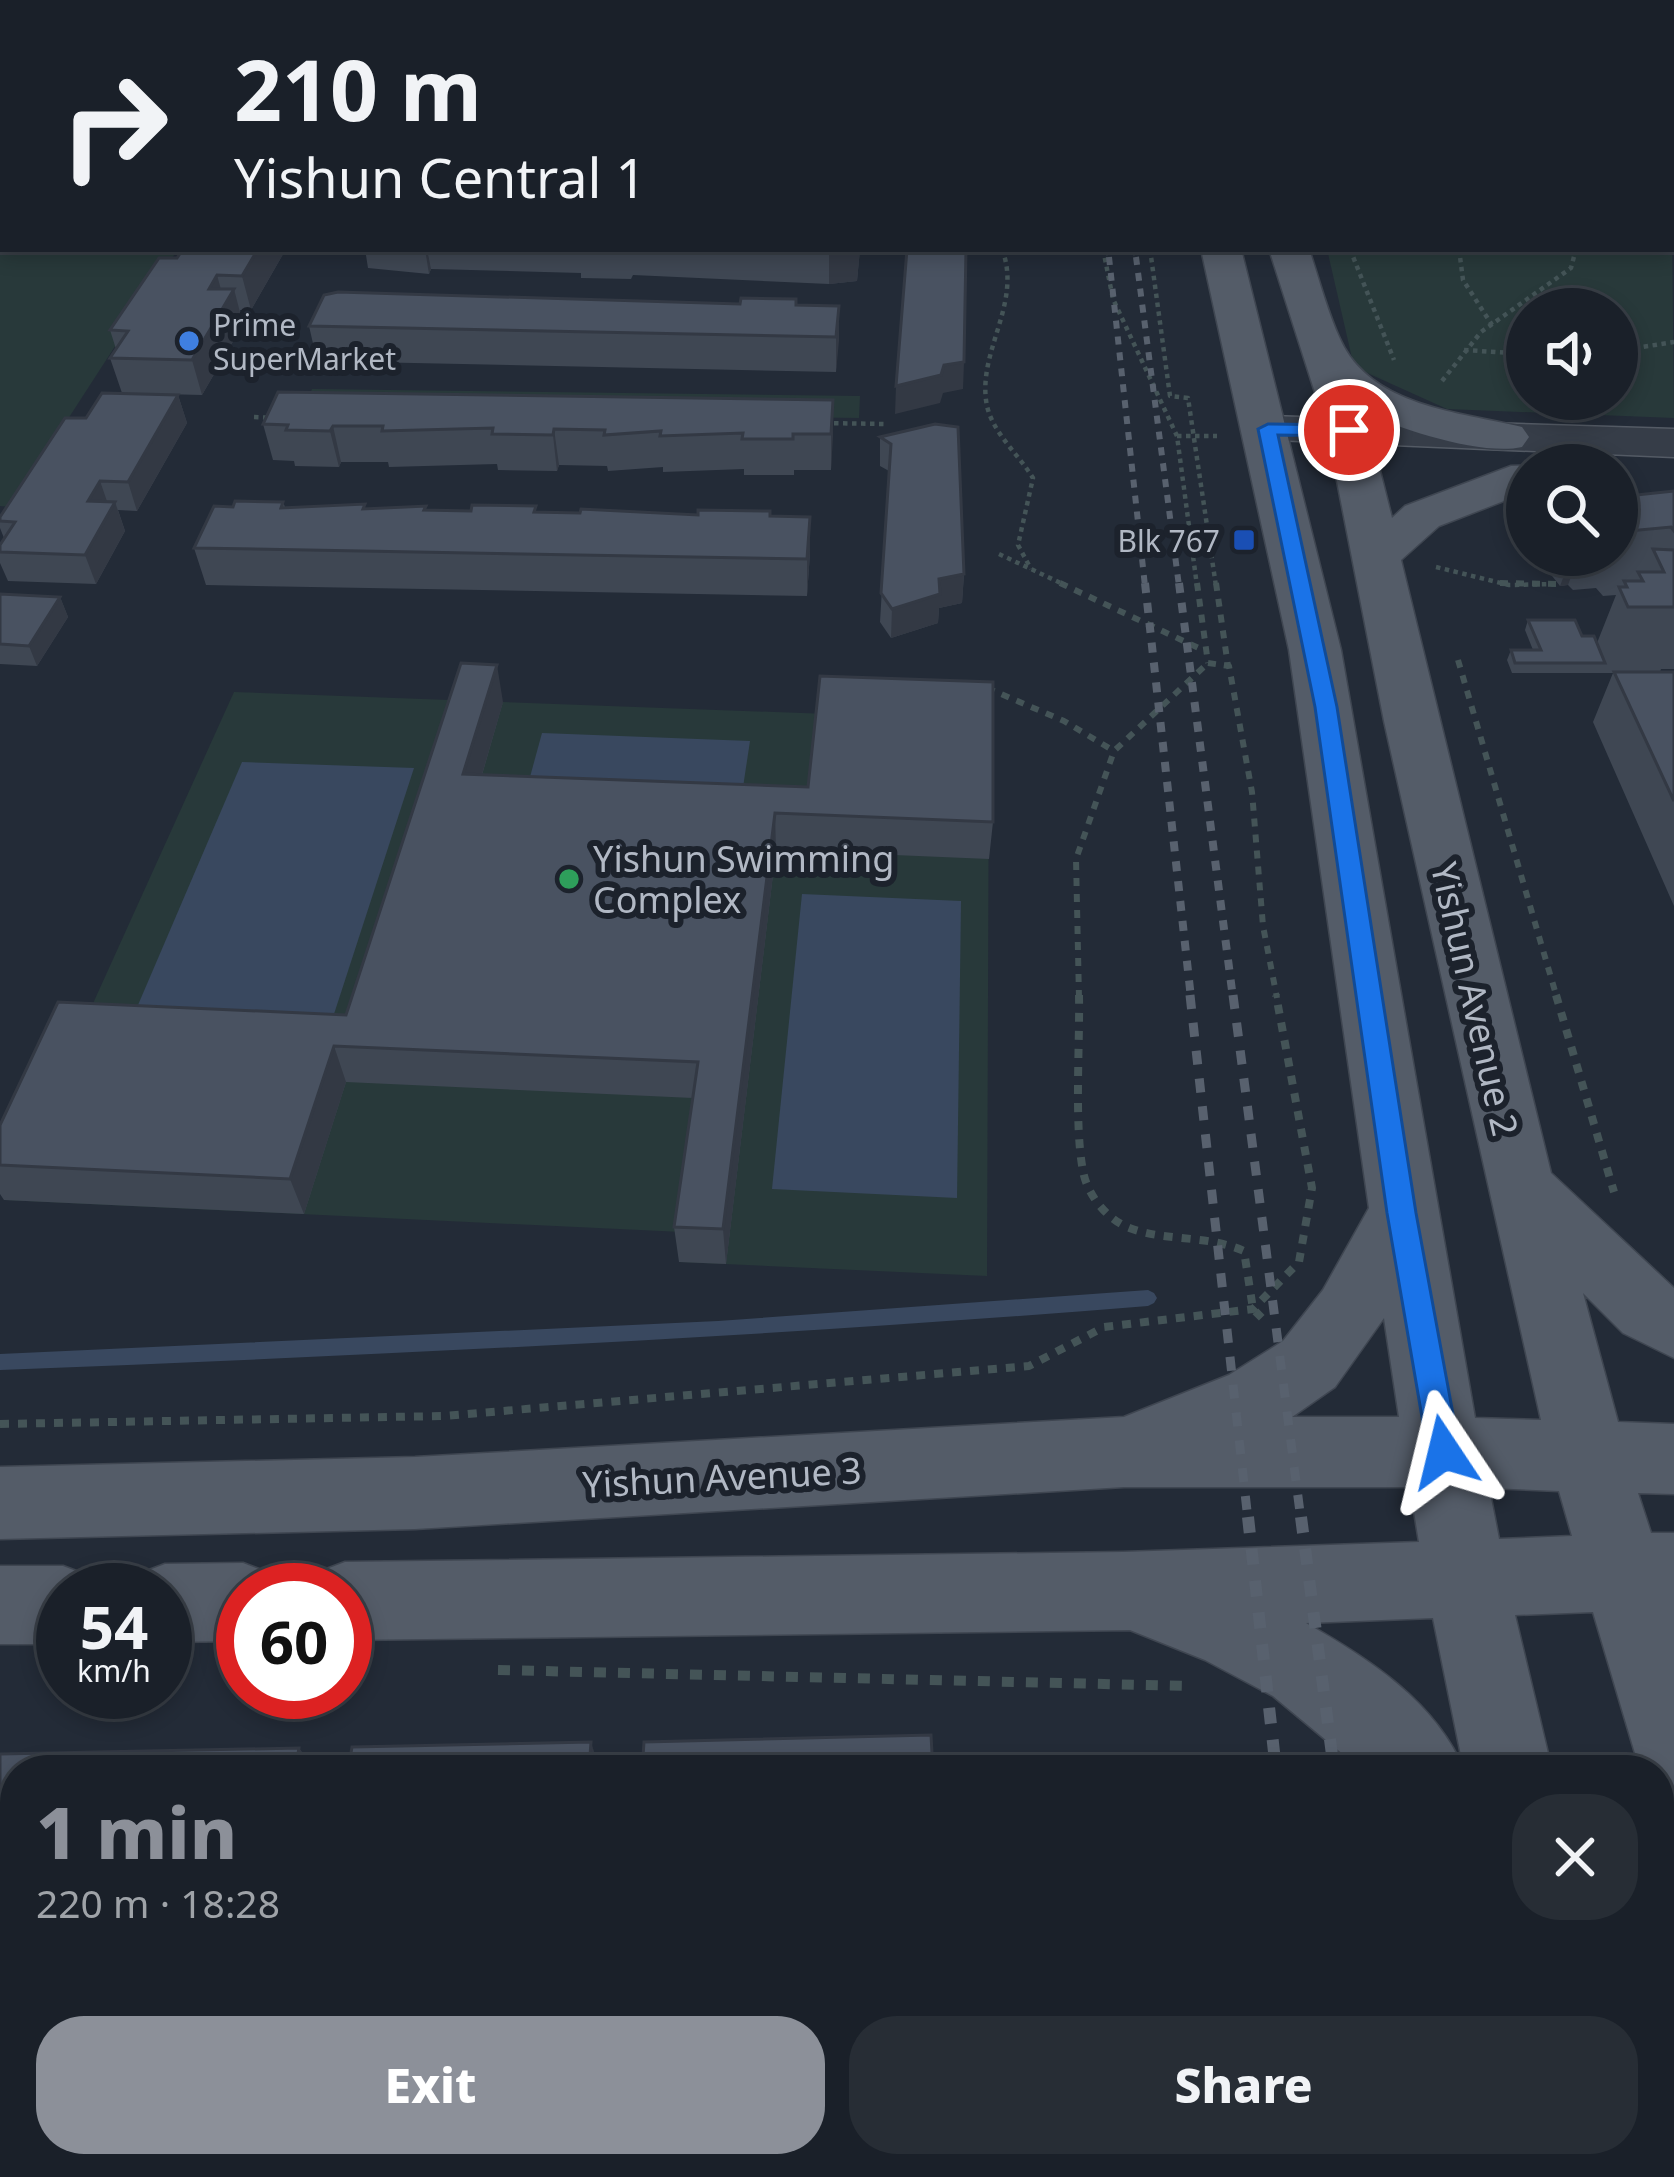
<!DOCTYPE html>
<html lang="en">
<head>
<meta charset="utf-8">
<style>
  :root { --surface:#1a2029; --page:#272d35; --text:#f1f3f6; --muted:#9fa3a8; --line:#383e46; --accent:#8c9099 }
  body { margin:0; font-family:"Noto Sans",sans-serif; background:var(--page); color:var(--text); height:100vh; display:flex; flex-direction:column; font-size:45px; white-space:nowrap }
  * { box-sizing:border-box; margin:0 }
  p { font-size:39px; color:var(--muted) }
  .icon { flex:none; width:66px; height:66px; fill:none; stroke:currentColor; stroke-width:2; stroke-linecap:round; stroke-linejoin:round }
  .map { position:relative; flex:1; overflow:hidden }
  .side { position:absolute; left:0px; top:1755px; width:1674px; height:423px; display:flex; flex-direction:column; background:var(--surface); border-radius:48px 48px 0 0; box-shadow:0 6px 18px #0003,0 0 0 3px var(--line) }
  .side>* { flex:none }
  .hud { position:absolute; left:0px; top:0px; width:1674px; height:252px; box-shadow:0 6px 18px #0003,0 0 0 3px var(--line); background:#1a2029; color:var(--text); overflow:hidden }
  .buttons { position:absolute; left:1506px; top:288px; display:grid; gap:24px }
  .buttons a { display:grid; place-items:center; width:132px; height:132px; border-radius:50%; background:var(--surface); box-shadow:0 6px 18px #0003,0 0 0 3px var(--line); font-size:60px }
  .speed { position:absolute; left:36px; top:1563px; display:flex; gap:24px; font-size:60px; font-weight:700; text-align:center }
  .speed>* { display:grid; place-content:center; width:156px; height:156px; border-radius:50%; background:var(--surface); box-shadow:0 6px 18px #0003,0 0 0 3px var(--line); line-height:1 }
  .speed small { font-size:30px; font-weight:400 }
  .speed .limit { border:18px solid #d22; background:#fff; color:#111 }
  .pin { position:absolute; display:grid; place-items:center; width:102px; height:102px; color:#fff; margin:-51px; border:6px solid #fff; border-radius:50%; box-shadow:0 3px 12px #0007 }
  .me { position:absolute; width:132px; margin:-66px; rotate:350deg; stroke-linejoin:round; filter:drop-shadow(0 0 9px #0008) }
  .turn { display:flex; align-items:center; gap:42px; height:252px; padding:0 36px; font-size:54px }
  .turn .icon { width:156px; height:156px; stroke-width:2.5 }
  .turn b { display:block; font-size:84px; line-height:102px }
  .round { display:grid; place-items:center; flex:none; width:126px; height:126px; border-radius:48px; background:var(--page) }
  .headline { display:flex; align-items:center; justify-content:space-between; height:204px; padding:0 36px }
  h1 { font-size:72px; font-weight:800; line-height:90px; color:var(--accent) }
  .cta { display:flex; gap:24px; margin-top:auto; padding:24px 36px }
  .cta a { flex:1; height:138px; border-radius:48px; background:var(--accent); color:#fff; font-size:48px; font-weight:800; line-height:138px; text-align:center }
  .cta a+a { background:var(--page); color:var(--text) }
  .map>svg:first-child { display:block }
</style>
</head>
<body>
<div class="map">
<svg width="1674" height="2177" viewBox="0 0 1674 2177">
  <rect width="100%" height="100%" fill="#232b37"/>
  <g fill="#28393a" fill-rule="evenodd">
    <path d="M1671 130 1674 418 1447 409 1354 367 1327 249H1671ZM1527 309H1617V399H1527Z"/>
    <polygon points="0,202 3,249 178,249 11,507 0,506"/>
    <polygon points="312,389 860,396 859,418 303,411"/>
    <polygon points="234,692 989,720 987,1276 679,1262 682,1232 4,1200"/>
  </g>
  <g fill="#39485f">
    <polygon points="542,733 750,741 740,807 524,799"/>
    <polygon points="242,762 414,768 334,1014 138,1005"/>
    <polygon points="802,894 961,901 957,1198 772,1189"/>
  </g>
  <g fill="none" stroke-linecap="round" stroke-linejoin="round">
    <path fill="#39485f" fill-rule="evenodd" d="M1148 1290 1154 1293 1157 1298 1154 1303 1148 1306C766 1337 383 1355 0 1370V1354L718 1321Z"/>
    <g stroke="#545b65" stroke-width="3">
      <polygon id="minor" points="1267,416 1674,429 1674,457 1251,439 1245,429 1251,419"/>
    </g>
    <g stroke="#3f4651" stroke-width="3">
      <g id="major">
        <rect x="1151" y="0" width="32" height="3"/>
        <rect x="1204" y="0" width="32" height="3"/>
        <path d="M1201 249H1241L1341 650 1475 1418 1541 1420 1384 721 1327 430 1269 249H1309C1319 279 1327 311 1340 339 1370 407 1460 412 1522 427L1529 437 1522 447C1483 456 1401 430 1365 412L1392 518 1405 506 1511 466 1539 465H1527V492L1439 526 1401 560 1551 1173 1674 1288V1358L1623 1333 1583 1293 1618 1422 1674 1424V1494L1638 1493 1651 1533H1674V1790L1659 1783V1770H1640L1593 1612 1515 1615 1552 1770H1464L1433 1618 1306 1623C1368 1658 1436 1702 1464 1770H1362L1273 1696 1205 1660 1130 1630 345 1640V1590H309L316 1573 345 1562 1123 1552 1419 1542 1410 1487H1124L415 1529 0 1539V1467L415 1457 1124 1417 1229 1375 1283 1341 1323 1290 1369 1208 1289 650ZM1384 1318 1399 1417H1292L1335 1387ZM1489 1488 1559 1491 1572 1536 1499 1539Z"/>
        <polygon points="243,1563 272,1574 279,1590 243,1590 243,1641 165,1642 165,1590 129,1590 136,1575 165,1564"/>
        <polygon points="0,1566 63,1566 92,1577 98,1590 63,1590 63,1644 0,1644"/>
        <polygon points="1549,2163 1649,2163 1652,2177 1552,2177"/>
      </g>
    </g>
    <g stroke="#445457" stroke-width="4.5" stroke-dasharray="4.5 4.5" stroke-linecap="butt">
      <path d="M1002 249C1023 304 976 352 987 406 993 433 1019 455 1033 478L1018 545 1031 569"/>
      <polyline points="1103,249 1113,299 1177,436 1197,586"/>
      <polyline points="1150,249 1170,396 1188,398 1216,586"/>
      <polyline points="1350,249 1394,360"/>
      <polyline points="1459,249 1463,280 1492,325"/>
      <polyline points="1464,350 1527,354"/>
      <polyline points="1617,351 1674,342"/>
      <polyline points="1442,381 1481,332 1571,268 1576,249"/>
      <polyline points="254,417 276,418"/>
      <polyline points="825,423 884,424"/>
      <polyline points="1177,436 1217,436"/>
      <polyline points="999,554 1067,586"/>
      <polyline points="1436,567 1509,585 1559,584"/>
    </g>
    <g stroke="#445457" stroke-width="6" stroke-dasharray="8 8" stroke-linecap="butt">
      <polyline points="1060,583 1205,651"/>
      <polyline points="1197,583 1208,663"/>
      <polyline points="1216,583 1228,666"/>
      <polyline points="1500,583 1559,584"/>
      <polyline points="1458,660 1557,998"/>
      <polyline points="1208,663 1229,666 1252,792 1263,926 1277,998"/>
      <polyline points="987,688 1064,721 1114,751"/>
      <polyline points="1079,998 1076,859 1114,751 1208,663"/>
    </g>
    <g stroke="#445457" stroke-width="8" stroke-dasharray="9 9" stroke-linecap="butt">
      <path d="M1079 995C1080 1045 1074 1124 1083 1171 1087 1194 1106 1218 1127 1227 1163 1242 1205 1234 1244 1251L1253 1309 1267 1323"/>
      <polyline points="1556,995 1614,1192"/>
      <polyline points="0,1424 444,1416 1029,1366 1104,1327 1253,1309 1299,1262 1312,1188 1276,995"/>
    </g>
    <g stroke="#445457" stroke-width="10" stroke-dasharray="12 12" stroke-linecap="butt">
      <polyline points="498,1670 1190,1686"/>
      <polyline points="1355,2163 1357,2177"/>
    </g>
    <use href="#minor" fill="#363d48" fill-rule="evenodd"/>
    <use href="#major" fill="#545c68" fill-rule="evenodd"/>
    <g stroke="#58616e" stroke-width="4.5" stroke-dasharray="6 6" stroke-linecap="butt">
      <polyline points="1108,249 1109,260"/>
      <polyline points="1135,249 1136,260"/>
    </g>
    <g stroke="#58616e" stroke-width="6" stroke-dasharray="8 8" stroke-linecap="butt">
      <polyline points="1109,257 1145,586"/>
      <polyline points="1136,257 1179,586"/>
    </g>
    <g stroke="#58616e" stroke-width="8" stroke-dasharray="10 10" stroke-linecap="butt">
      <polyline points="1145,583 1191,998"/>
      <polyline points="1179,583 1233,998"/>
    </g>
    <g stroke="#58616e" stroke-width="9" stroke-dasharray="14 14" stroke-linecap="butt">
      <polyline points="1190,995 1248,1520"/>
      <polyline points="1233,995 1301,1520"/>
    </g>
    <g stroke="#58616e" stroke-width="12" stroke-dasharray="16 16" stroke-linecap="butt">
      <polyline points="1248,1517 1276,1770"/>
      <polyline points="1301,1517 1334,1770"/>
      <polyline points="1321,2163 1323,2177"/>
      <polyline points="1391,2163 1393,2177"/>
    </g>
  </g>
  <g fill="#3f4753">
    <polygon points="0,0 84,0 85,3 3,3 3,86 0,86"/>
    <polygon points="1671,19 1674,19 1674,108 1671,107"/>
    <rect x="0" y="123" width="3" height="60"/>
    <polygon points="183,249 286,249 251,310 240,310 243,324 202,395 122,393 110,358 116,349 110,330 177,258"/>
    <polygon points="365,249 860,249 857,281 829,284 633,275 631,279 581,278 581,273 431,269 429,274 368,268"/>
    <polygon points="796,305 839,306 836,372 317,361 309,326"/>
    <polygon points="178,395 187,423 137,511 118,510 125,531 96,584 8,581 0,563 0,545 4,538 0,528 0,517 86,418"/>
    <polygon points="833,400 831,470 794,470 794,475 744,475 744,469 663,472 663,467 608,471 607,466 559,465 557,471 498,470 497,464 389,467 388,462 341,462 339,467 295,466 294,461 273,460 263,424"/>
    <polygon points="935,424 964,574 962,603 939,608 938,623 891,638 880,622 889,471 880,466 880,437"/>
    <polygon points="1674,491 1674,669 1661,669 1660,672 1674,672 1674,906 1593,722 1613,673 1512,673 1507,660 1511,650 1533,650 1525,630 1528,620 1582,636 1597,643 1616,595 1603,596 1596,588 1573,590 1568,585 1560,586 1545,567 1549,555 1617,555 1617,497"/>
    <polygon points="283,502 285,507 366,509 426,506 426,510 810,517 810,553 807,596 206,585 194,548 233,507"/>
    <polygon points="0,594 60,597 68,617 37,666 0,664"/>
    <polygon points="503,702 482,775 993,822 989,859 776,850 726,1264 679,1262 674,1227 693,1098 346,1082 304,1214 4,1200 0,1194 0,1125 346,1015"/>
    <polygon points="299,1748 314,1770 15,1770 15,1917 0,1917 0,1754"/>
  </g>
  <g fill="#333944">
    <polygon points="70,0 84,0 85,3 67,3"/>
    <polygon points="258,249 286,249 251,310 242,276"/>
    <polygon points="425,249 427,249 431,269 429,274"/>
    <polygon points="860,249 857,281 829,284 829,250"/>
    <polygon points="217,275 225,304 234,289 243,324 202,395 192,360 209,289"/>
    <polygon points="839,306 839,341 836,372 836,337"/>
    <polygon points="964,362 963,389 943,393 940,403 895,414 896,386 944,365"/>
    <polygon points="178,395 187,423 137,511 128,482"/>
    <polygon points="833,400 833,436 831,470 831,434"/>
    <polygon points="333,426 341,462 339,467 330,431"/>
    <polygon points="554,429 559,465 557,471 553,435"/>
    <polygon points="100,481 110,510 88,501"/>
    <polygon points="115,502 125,531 96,584 85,555"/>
    <polygon points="810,517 810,553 807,596 807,559"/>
    <polygon points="1572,555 1579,555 1568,585 1560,586"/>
    <polygon points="964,574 962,603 939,608 938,623 891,638 892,609 939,579"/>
    <polygon points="60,597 68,617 37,666 29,646"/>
    <polygon points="497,665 503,702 471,812 463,774"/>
    <polygon points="775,813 776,850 726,1264 723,1229"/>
    <polygon points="334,1046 346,1082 304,1214 290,1179"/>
    <polygon points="591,1742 600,1770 589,1770"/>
    <polygon points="299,1748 314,1770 295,1770"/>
  </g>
  <g fill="#495261" stroke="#333944" stroke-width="3">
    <polygon points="0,0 70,0 67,3 3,3 3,5 0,5"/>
    <polygon points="103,0 573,0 590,3 101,3"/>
    <polygon points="624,0 966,0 965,3 623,3"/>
    <polygon points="1320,0 1635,0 1634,3 1321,3"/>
    <polygon points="1671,19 1674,19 1674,82 1671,81"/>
    <polygon points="0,34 3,34 3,56 0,55"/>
    <rect x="0" y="123" width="3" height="27"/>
    <polygon points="183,249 258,249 242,276 217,275 209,289 234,289 192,360 110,358 128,331 110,330 159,258 177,258"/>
    <polygon points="907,249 966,249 964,362 944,365 941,375 896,386"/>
    <polygon points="338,292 740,304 741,298 796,299 796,305 839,306 836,337 309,326 324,295"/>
    <polygon points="278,392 833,400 831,434 793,434 793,439 742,439 743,433 660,436 661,431 604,435 605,430 554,429 553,435 492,434 493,428 382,431 383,426 333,426 330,431 286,430 288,425 263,424"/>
    <polygon points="102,393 178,395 128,482 100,481 88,501 115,502 85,555 0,552 0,545 15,522 0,521 0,517 65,418 86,418"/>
    <polygon points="935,424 958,427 964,574 939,579 940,594 892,609 881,593 891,444 880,437"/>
    <polygon points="1674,491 1674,531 1671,527 1629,531 1621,523 1617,523 1617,497"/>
    <polygon points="235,501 283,502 281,508 365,504 363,509 426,506 424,510 471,511 472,505 536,506 534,512 580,513 581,509 698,515 698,510 770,511 770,516 810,517 807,559 194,548 214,506 233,507"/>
    <polygon points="1653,549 1674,550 1674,607 1628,607 1619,587 1627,587 1624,581 1643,581 1638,572 1664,572"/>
    <polygon points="0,594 60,597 29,646 0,644"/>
    <polygon points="1528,620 1575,620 1582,636 1594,636 1605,663 1515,663 1511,650 1541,650"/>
    <polygon points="461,663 497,665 463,774 808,787 820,676 993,682 993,822 775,813 723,1229 674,1227 698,1062 334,1046 290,1179 0,1165 0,1125 58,1002 346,1015"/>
    <polygon points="1614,672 1674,672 1674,801"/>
    <polygon points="931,1735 933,1770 642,1770 644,1742"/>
    <polygon points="591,1742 589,1770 348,1770 352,1747"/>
    <polygon points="299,1748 295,1770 15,1770 15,1903 8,1903 15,1876 0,1876 0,1754"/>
  </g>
  <polygon fill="#1a73e8" stroke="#114b97" stroke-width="3" points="1268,424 1349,425 1358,430 1349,436 1278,435 1337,707 1416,1213 1460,1452 1455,1463 1444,1467 1432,1463 1428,1452 1387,1213 1315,707 1258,429"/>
  <circle fill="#3f7fe0" stroke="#1c222c" stroke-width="4.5" cx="189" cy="341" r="12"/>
  <rect fill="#1a4fb4" stroke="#1c222c" stroke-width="4.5" x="1232" y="528" width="24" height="24" rx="6"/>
  <circle fill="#2e9e5b" stroke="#1c222c" stroke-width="4.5" cx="569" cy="879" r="12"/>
  <g text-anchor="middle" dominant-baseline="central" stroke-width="12" stroke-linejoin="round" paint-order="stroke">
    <g font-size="30" fill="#b1b8c4" stroke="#1c222c" text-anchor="start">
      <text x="213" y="324">Prime<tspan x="213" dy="34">SuperMarket</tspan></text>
      <text x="1220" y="540" text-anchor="end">Blk 767</text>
    </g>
    <g font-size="36" fill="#b1b8c4" stroke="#1c222c" text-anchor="start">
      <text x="593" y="858">Yishun Swimming<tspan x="593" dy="41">Complex</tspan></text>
    </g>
    <g font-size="36" fill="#b1b8c4" stroke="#1c222c">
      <text transform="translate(1475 999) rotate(77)">Yishun Avenue 2</text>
      <text transform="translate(722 1477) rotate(-3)">Yishun Avenue 3</text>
    </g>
  </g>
</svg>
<div class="buttons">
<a><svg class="icon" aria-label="sound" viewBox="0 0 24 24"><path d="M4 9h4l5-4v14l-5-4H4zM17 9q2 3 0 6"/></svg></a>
<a><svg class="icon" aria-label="search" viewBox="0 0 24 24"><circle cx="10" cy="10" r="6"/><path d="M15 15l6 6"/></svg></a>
</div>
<div class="speed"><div>54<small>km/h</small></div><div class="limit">60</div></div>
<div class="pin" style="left:1349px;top:430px;background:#d93025"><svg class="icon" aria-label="arrive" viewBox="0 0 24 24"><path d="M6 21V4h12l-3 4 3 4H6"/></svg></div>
<svg class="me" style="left:1444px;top:1452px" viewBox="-20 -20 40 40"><path d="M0-17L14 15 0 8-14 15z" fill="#1a73e8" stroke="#fff" stroke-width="4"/></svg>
<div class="hud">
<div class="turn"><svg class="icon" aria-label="right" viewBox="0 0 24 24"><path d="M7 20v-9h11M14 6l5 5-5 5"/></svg><div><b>210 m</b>Yishun Central 1</div></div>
</div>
<section class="side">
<div class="headline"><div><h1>1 min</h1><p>220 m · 18:28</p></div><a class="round"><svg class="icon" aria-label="close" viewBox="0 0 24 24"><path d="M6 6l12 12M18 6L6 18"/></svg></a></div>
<div class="cta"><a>Exit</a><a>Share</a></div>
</section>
</div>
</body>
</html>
